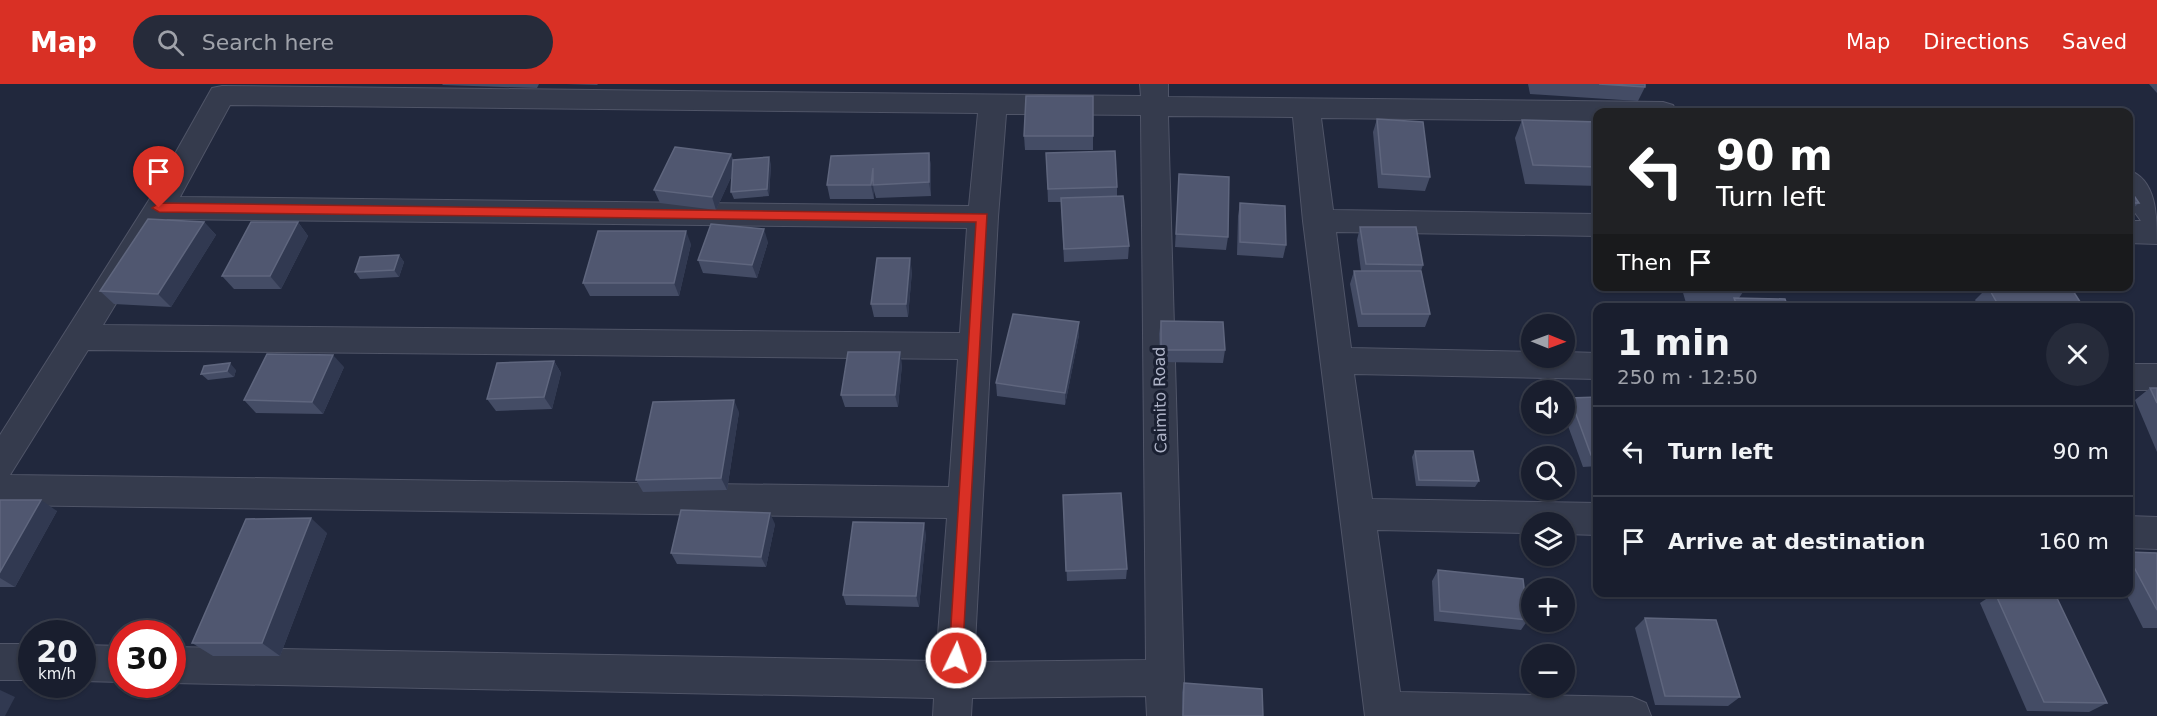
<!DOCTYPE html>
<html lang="en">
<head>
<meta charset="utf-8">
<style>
  :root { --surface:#191e2e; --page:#262b3a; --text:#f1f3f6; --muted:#9fa2aa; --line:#373c4a; --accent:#d93025 }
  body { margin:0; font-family:"DejaVu Sans",sans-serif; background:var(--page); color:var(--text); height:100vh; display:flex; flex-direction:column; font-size:22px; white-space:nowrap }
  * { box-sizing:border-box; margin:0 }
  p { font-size:20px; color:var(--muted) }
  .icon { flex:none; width:33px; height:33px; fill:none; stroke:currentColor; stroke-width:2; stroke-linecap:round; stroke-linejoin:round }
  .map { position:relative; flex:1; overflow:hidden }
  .sheet { position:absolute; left:1593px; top:219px; width:540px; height:294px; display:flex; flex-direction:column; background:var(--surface); border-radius:12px; box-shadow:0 2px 4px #0004,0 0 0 2px var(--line) }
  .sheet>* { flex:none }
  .banner { position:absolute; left:1593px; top:24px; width:540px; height:183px; border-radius:12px; box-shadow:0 2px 4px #0004,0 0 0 2px var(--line); background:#202124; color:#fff; overflow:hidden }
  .needle { width:39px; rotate:91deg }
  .controls { position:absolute; left:1521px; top:230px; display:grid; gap:12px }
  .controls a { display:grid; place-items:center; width:54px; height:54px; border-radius:50%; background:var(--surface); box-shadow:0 2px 4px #0004,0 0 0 2px var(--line); font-size:30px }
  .speed { position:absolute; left:18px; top:536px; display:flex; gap:12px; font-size:30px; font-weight:700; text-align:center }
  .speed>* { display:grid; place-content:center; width:78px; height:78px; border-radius:50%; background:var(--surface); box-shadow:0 2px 4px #0004,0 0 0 2px var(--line); line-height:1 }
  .speed small { font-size:15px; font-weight:400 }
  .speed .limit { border:9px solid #d22; background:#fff; color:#111 }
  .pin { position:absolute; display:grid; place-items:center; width:51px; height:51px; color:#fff; margin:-62px -26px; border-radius:50% 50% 50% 0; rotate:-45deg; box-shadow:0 0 6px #0007 }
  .pin .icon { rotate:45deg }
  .me { position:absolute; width:66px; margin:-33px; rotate:4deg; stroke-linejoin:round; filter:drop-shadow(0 0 4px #0008) }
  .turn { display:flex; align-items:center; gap:21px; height:126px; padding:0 24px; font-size:27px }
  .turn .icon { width:78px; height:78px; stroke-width:2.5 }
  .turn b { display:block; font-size:42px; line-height:51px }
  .then { display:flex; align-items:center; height:57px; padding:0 24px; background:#0003; gap:12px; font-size:22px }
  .round { display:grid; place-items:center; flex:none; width:63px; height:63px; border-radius:32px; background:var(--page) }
  .headline { display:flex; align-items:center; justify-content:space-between; height:102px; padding:0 24px }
  h1 { font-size:36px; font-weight:600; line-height:45px }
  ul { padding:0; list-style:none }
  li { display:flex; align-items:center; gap:18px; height:90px; padding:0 24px; border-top:2px solid var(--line) }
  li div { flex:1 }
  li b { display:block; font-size:22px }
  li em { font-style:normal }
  header { display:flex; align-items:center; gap:36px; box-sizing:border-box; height:84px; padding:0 30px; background:var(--accent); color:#fff }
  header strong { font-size:28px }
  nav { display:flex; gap:33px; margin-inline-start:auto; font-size:21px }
  .search { width:420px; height:54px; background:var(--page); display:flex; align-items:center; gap:15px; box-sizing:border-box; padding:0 21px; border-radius:33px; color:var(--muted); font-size:22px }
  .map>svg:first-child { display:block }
</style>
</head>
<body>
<header>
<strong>Map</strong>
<div class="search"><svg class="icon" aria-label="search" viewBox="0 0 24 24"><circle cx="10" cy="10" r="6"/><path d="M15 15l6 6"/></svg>Search here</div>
<nav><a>Map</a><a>Directions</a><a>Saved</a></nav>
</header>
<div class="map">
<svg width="2157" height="632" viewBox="0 0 2157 632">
  <rect width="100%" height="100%" fill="#21283d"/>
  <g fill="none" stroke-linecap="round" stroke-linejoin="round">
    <g stroke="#505568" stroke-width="2">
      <g id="minor">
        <path d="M1140 0H1168V13L1663 18 1673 21 1677 28H1598V37L1321 34 1333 126 1598 130V152L1336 148 1351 264 1532 268V273H1564V268L1598 269V295L1354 290 1372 415 1598 419V451L1564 450V438H1532V449L1377 446 1400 608 1632 613 1646 619 1651 632H1365L1303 137 1293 33 1168 32 1185 632H1147L1146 612 972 614 971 632H933L934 614 172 599V563L936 577 947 434 0 421V351L149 116 212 4 222 2 1141 12ZM230 21 978 29 969 122 180 113ZM1006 30 1141 31 1146 576 974 578 998 133ZM167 135 967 144 960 249 103 241ZM88 266 958 275 949 403 10 391Z"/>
        <path d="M2128 86C2157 95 2157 133 2157 160L2128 159V137H2141L2128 119Z"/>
        <rect x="2128" y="280" width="29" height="26"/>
        <polygon points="2128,432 2157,433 2157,465 2128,464"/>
        <rect x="0" y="560" width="32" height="36"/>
        <polygon points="82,561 122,562 122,598 82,597"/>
      </g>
    </g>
    <use href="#minor" fill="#353b4d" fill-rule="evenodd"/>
  </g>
  <g fill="#444c65">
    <polygon points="442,0 539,0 537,4 443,1"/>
    <polygon points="566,0 598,0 597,1"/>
    <polygon points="1528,0 1645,0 1645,3 1638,17 1530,10"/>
    <polygon points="2149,0 2157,0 2157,9"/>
    <polygon points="1093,12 1093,66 1025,66 1024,52"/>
    <polygon points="1377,35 1430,93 1425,107 1378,104 1373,48"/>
    <polygon points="1522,36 1598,38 1598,102 1525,100 1515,54"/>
    <polygon points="929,69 931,83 931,112 876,114 874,107 874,115 830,115 827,101"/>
    <polygon points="1046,69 1117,103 1117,112 1129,162 1128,175 1064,178 1061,118 1048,118"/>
    <polygon points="731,70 733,76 771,80 769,112 734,115 731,108 732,91 716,126 660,119 654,106"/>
    <polygon points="1179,90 1228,153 1226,166 1175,163"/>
    <polygon points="2128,103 2139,119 2131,126 2128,126"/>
    <polygon points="1240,119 1286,161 1283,174 1237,171 1238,132"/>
    <polygon points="204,138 216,151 171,223 114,220 100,207"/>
    <polygon points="298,138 308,152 281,205 234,205 222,192"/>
    <polygon points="1360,143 1423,181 1421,187 1430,230 1425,243 1358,243 1350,200 1354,187 1361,187 1357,156"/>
    <polygon points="768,158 757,194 703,189 698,176"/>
    <polygon points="691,160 679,212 590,212 583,199"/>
    <polygon points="399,171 404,178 399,193 360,195 355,188"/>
    <polygon points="912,187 908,233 874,233 871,220"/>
    <polygon points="1681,202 1741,202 1743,208 1739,214 1788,224 1728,224 1730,221 1686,219"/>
    <polygon points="1988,203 2084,224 1980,224 1975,216"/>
    <polygon points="1161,237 1225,266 1223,279 1160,278 1159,250"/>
    <polygon points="1079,251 1065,321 997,312 996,299"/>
    <polygon points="554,277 561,289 552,325 496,327 487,315"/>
    <polygon points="902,280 898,323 845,323 841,311"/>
    <polygon points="344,283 323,330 256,329 244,316"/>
    <polygon points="236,286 234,293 208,296 201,290"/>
    <polygon points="2150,304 2157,304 2157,368 2135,316"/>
    <polygon points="1598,313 1598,382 1583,383 1564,331 1564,324 1570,314"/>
    <polygon points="739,328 727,406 643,408 636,396"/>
    <polygon points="1415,367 1479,397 1475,403 1416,402 1412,373"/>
    <polygon points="1063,411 1127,485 1126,495 1067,497"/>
    <polygon points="0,416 57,427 15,503 0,503"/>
    <polygon points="775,440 766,483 677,480 671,469"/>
    <polygon points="327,449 280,572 213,572 192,559"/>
    <polygon points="926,450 919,523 846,521 843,511"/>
    <polygon points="2128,468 2157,469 2157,544 2143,544 2125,508 2128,508"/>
    <polygon points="1438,486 1528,536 1521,546 1434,537 1432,497"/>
    <polygon points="1995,509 2107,619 2089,628 2027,627 1980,519"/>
    <polygon points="1645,534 1740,613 1728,622 1655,621 1635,544"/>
    <polygon points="1184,599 1263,632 1182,632 1182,608"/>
  </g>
  <g fill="#313951">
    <polygon points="929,69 931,83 931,112 929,98"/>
    <polygon points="731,70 736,83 716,126 712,113"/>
    <polygon points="769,73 771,80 769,112 767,105"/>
    <polygon points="873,84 873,101 874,107 874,115 871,101"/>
    <polygon points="204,138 216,151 171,223 158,210"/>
    <polygon points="298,138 308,152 281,205 270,192"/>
    <polygon points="764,145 768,158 757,194 752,181"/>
    <polygon points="686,147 691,160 679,212 674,199"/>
    <polygon points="399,171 404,178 399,193 394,186"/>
    <polygon points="910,174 912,187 908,233 906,220"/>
    <polygon points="1079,238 1079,251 1065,321 1065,309"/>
    <polygon points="900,268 902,280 898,323 895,311"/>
    <polygon points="333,271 344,283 323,330 312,318"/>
    <polygon points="554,277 561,289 552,325 544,313"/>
    <polygon points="230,279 236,286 234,293 227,287"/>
    <polygon points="734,316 739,328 727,406 721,394"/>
    <polygon points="41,416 57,427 15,503 0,494 0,488"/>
    <polygon points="770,429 775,440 766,483 761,473"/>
    <polygon points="311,434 327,449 280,572 262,559"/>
    <polygon points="924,439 926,450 919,523 916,512"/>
    <polygon points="0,606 15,613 5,632 0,632"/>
  </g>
  <g fill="#505770" stroke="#5f667e" stroke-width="1.5">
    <polygon points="1599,0 1645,0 1645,3"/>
    <polygon points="1026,12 1093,12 1093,52 1024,52"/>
    <polygon points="1377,35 1423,38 1430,93 1382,90"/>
    <polygon points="1522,36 1598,38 1598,83 1533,81"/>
    <polygon points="675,63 731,70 712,113 654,106"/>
    <polygon points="1115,67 1117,103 1048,105 1046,69"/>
    <polygon points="929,69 929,98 873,101 873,84 871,101 827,101 831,72"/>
    <polygon points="769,73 767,105 731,108 733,76"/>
    <polygon points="1179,90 1229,93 1228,153 1176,150"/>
    <polygon points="2128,103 2139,119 2128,119"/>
    <polygon points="1123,112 1129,162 1064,165 1061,114"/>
    <polygon points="1240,119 1285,122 1286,161 1240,158"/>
    <polygon points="148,135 204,138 158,210 100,207"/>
    <polygon points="251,138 298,138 270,192 222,192"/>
    <polygon points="711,140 764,145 752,181 698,176"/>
    <polygon points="1360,143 1416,143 1423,181 1366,180"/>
    <polygon points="598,147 686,147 674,199 583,199"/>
    <polygon points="399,171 394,186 355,188 360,173"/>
    <polygon points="877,174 910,174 906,220 871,220"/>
    <polygon points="1354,187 1421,187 1430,230 1362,230"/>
    <polygon points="1693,202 1741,202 1743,208 1695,206"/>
    <polygon points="2000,202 2070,202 2084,224 2000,224 1988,203"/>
    <polygon points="1734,214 1785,215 1788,224 1738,224"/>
    <polygon points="1013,230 1079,238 1065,309 996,299"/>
    <polygon points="1161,237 1223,238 1225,266 1161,266"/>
    <polygon points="848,268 900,268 895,311 841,311"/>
    <polygon points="267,270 333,271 312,318 244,316"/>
    <polygon points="554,277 544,313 487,315 497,279"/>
    <polygon points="230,279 227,287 201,290 204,282"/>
    <polygon points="2150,304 2157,304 2157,319"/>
    <polygon points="1598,313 1598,371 1591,371 1570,314"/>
    <polygon points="734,316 721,394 636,396 653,318"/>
    <polygon points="1415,367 1473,367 1479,397 1419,396"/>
    <polygon points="1121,409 1127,485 1066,487 1063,411"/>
    <polygon points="0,416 41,416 0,488"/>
    <polygon points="681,426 770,429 761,473 671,469"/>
    <polygon points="311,434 262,559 192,559 246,435"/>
    <polygon points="853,438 924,439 916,512 843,511"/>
    <polygon points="2128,468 2157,469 2157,526 2128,472"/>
    <polygon points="1438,486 1523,495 1528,536 1440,527"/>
    <polygon points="1995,509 2055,510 2107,619 2044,618"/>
    <polygon points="1645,534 1716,536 1740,613 1665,612"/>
    <polygon points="1184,599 1262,605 1263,632 1183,632"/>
  </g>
  <polygon fill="#d93025" stroke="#8d1f18" stroke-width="1.5" points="159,119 987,130 962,579 956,581 951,579 949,574 976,138 159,128 152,124"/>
  <g text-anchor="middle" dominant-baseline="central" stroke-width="6" stroke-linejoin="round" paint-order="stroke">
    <g font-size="16" fill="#b0b5c9" stroke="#1a2032">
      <text transform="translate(1160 316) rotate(-91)">Caimito Road</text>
    </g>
  </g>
</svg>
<div class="controls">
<a><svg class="needle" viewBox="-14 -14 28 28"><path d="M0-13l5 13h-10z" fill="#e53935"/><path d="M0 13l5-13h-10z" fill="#9fa2aa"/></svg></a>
<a><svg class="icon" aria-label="sound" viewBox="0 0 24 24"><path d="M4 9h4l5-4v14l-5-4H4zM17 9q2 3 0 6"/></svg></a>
<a><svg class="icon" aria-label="search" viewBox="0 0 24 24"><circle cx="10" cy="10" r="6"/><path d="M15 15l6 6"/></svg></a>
<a><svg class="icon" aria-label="layers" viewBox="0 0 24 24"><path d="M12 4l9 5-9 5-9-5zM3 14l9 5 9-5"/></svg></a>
<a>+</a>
<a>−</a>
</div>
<div class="speed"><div>20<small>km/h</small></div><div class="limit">30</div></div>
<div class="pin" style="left:159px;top:124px;background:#d93025"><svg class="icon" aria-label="arrive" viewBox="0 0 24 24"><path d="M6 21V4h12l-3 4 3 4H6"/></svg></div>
<svg class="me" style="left:956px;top:574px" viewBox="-20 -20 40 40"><circle r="17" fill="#d93025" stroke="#fff" stroke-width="3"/><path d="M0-11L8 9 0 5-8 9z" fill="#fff"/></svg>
<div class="banner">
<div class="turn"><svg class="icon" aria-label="left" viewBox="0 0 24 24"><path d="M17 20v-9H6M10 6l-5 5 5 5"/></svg><div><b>90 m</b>Turn left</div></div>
<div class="then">Then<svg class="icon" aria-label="arrive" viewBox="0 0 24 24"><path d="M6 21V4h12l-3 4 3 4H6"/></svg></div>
</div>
<section class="sheet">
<div class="headline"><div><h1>1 min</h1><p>250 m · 12:50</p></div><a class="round"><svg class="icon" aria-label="close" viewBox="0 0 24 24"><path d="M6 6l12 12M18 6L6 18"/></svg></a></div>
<ul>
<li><svg class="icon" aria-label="left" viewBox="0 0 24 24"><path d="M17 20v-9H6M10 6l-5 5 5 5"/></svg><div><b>Turn left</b></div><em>90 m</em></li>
<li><svg class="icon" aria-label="arrive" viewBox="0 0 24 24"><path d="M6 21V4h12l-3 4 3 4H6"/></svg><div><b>Arrive at destination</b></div><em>160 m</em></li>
</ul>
</section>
</div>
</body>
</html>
